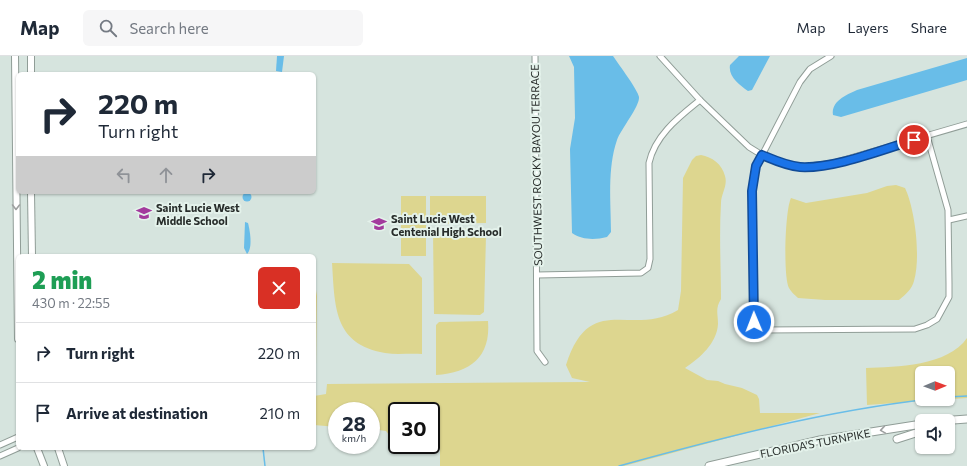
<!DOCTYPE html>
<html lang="en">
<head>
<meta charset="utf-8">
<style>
  :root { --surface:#fff; --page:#f6f6f7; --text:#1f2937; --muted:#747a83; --line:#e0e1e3 }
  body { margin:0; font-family:Commissioner,sans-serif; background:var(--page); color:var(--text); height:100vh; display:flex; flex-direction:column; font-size:15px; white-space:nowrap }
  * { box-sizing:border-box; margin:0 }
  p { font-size:13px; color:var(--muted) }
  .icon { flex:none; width:22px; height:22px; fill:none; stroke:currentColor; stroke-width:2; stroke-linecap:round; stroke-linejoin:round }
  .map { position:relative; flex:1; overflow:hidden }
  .panel { position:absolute; left:16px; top:198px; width:300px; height:196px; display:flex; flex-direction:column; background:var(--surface); border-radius:6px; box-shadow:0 1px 3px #0004 }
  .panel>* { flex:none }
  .banner { position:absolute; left:16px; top:16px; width:300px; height:122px; border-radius:6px; box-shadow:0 1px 3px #0004; background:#fff; color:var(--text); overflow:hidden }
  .needle { width:26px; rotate:89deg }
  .buttons { position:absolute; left:915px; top:310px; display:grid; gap:8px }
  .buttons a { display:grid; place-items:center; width:40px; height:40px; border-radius:6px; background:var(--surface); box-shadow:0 1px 3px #0004; font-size:20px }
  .speed { position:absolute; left:328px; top:346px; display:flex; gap:8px; font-size:20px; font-weight:700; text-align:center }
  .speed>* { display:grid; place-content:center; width:52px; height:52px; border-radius:50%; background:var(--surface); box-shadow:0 1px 3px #0004; line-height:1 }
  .speed small { font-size:10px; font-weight:400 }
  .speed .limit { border:2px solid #111; border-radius:6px; background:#fff; color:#111 }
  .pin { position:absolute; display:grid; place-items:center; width:34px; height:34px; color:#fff; margin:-17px; border:2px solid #fff; border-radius:50%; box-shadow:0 1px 4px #0007 }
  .me { position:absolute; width:44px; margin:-22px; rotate:359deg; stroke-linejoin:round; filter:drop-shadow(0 0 3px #0008) }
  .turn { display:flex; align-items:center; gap:14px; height:84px; padding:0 16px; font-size:18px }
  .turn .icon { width:52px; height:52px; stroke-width:2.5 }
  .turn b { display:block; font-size:28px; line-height:34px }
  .lanes { display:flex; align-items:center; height:38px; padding:0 16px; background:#0003; justify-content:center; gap:20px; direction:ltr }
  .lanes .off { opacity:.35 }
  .round { display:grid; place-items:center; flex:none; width:42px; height:42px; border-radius:6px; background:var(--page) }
  .summary { display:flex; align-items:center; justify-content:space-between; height:68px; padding:0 16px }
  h1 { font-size:24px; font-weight:800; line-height:30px; color:#1e9e55 }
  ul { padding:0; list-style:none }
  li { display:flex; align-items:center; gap:12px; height:60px; padding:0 16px; border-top:1px solid var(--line) }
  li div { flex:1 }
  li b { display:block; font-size:15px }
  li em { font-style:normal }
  header { display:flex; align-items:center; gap:24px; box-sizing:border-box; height:56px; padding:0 20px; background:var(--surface); border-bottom:1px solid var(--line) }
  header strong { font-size:19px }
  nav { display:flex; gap:22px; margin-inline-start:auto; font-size:14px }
  .search { width:280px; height:36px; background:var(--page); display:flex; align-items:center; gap:10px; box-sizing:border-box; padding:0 14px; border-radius:6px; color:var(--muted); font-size:15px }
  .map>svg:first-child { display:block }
</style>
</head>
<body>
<header>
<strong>Map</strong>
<div class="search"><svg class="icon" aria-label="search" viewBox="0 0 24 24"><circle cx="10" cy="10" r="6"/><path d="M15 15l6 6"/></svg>Search here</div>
<nav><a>Map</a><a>Layers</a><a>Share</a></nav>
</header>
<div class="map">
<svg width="967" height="410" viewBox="0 0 967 410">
  <rect width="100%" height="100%" fill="#d6e4de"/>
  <g fill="#ddd68f" fill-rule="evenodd">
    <path d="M701 99C712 101 722 108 725 120 728 130 721 138 721 147 719 179 721 212 721 243 715 253 718 257 718 268 717 287 700 302 685 312L707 324 718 325 725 328 742 332 757 339 759 343 760 357H820L624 410H440V391L438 380 431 382V355H397V386L393 384 386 375 371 373V355H337V371L314 369V340L326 338 327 328 590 326 572 322 566 309C590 234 631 282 678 254L681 235 683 122 692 104 696 100Z"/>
    <path d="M896 129 905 132C915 153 921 201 914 225 912 233 906 238 899 244H825L798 242C795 239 791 236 789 232 783 221 785 154 791 142L806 147 867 137 887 130Z"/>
    <rect x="401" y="140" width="25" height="60"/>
    <polygon points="430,140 486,140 486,167 430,168"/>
    <polygon points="438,172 477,173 486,180 484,256 480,259 434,258 433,175"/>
    <path d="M332 207 409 208 422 222V298C409 297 397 299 385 297 333 288 335 250 332 207Z"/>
    <polygon points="314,222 317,240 316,310 314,315"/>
    <path d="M488 265C491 301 470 317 436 319V269L439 266Z"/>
    <path d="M967 282V342L867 349 866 312C896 311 948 310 967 282ZM922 317H948V343H922Z"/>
  </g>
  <g fill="#69bde8">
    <polygon points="277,0 284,0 282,16 276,15"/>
    <path d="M569 0H613C619 9 638 34 639 41 640 50 621 73 617 84 607 113 611 146 611 176L607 181C595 184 582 184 572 177L570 93 575 62 574 11Z"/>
    <path d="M739 0H770L752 34 748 35C740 29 728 21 730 9Z"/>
    <path d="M967 2V24L841 61 833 59C831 45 846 39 857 34Z"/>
    <circle cx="247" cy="141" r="4.5"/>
    <path d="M245 166 248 167C250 175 253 192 247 198L244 192Z"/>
  </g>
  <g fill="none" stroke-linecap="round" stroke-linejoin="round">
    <g stroke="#69bde8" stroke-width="1.5">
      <polyline points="948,341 967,340"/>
      <polyline points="263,392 265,410"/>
      <path d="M619 410C721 382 824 355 930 343"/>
    </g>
    <g stroke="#909d97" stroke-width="7">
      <g id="minor">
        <polyline points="535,0 537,295 545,306"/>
        <polyline points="660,0 700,44 749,91 762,99 788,109 801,111 833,107 967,68"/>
        <polyline points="831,0 810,13 800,26 756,111 753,123 754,266 759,272 764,274 915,273 927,269 937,263 949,241 949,228 948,154 927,80"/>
        <polyline points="949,164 967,160"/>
        <path d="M537 219 641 217 648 212 650 203 649 107C655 79 679 61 700 44"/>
        <polyline points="0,389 18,381"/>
        <polyline points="0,400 18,392"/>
      </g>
    </g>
    <g stroke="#909d97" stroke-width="8">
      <g id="major">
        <polyline points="15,0 18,283"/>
        <polyline points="31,0 31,18"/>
        <polyline points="31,136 32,200"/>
        <polyline points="37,392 44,410"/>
        <polyline points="58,392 64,410"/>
      </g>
    </g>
    <g stroke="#909d97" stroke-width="9">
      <g id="highway">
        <polyline points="940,365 967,363"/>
        <polyline points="897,383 922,375"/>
        <polyline points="709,410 820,384 922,368"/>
      </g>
    </g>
    <use href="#minor" stroke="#fff" stroke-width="5"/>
    <use href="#major" stroke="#fff" stroke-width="6"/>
    <use href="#highway" stroke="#fff" stroke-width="7"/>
  </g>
  <defs><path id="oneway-chevron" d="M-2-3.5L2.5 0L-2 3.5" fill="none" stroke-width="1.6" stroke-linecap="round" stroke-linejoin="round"/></defs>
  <g stroke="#9ea0a0">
    <use href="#oneway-chevron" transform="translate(16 151) rotate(90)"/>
    <use href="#oneway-chevron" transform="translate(883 374) rotate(171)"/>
  </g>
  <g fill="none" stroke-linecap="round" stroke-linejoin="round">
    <g stroke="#114b97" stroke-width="10">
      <path id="route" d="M754 266 752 135 756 110 762 99C774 104 787 110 800 111 833 113 881 94 914 84"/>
    </g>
    <use href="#route" stroke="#1a73e8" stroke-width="7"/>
  </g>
  <defs>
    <g id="school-bare" transform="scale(1.2)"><path d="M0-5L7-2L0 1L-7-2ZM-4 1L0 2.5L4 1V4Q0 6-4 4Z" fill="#a33a9d" stroke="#e4f2eb" stroke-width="2.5" paint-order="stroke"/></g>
  </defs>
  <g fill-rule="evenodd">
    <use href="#school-bare" x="144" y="157"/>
    <use href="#school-bare" x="379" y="168"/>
  </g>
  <g text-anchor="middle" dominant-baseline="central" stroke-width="4" stroke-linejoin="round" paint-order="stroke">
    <g font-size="11" fill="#282d2b" stroke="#e4f2eb">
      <text transform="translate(536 109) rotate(-91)">SOUTHWEST ROCKY BAYOU TERRACE</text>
      <text transform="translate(815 387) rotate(-11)">FLORIDA'S TURNPIKE</text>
    </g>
    <g font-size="11" font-weight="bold" fill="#282d2b" stroke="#e4f2eb" text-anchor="start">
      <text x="156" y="151">Saint Lucie West<tspan x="156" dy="13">Middle School</tspan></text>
      <text x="391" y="162">Saint Lucie West<tspan x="391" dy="13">Centenial High School</tspan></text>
    </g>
  </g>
</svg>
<div class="buttons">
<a><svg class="needle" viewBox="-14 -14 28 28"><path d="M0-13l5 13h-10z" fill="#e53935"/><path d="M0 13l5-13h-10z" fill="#747a83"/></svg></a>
<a><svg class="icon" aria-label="sound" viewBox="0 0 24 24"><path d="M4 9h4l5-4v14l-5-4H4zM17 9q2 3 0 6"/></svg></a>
</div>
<div class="speed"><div>28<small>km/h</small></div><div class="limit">30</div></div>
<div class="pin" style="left:914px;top:84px;background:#d93025"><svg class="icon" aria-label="arrive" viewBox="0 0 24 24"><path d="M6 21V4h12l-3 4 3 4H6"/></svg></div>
<svg class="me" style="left:754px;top:266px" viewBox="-20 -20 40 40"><circle r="17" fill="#1a73e8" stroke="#fff" stroke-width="3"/><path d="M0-11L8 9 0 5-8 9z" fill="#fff"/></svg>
<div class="banner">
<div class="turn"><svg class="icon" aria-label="right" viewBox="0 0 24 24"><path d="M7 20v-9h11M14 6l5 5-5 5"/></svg><div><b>220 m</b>Turn right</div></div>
<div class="lanes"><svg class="icon off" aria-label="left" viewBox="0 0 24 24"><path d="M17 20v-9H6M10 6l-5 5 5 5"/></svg><svg class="icon off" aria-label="ahead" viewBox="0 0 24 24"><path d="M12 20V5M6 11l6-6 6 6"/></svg><svg class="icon" aria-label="right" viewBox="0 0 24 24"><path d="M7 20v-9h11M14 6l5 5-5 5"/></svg></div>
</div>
<section class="panel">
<div class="summary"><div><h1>2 min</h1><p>430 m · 22:55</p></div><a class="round" style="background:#d93025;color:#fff"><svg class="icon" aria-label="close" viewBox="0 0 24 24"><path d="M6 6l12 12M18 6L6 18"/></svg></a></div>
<ul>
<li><svg class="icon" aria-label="right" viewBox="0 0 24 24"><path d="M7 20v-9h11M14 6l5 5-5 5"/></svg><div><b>Turn right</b></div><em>220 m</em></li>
<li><svg class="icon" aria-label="arrive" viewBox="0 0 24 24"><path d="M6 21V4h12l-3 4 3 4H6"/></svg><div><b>Arrive at destination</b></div><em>210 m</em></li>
</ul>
</section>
</div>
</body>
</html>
